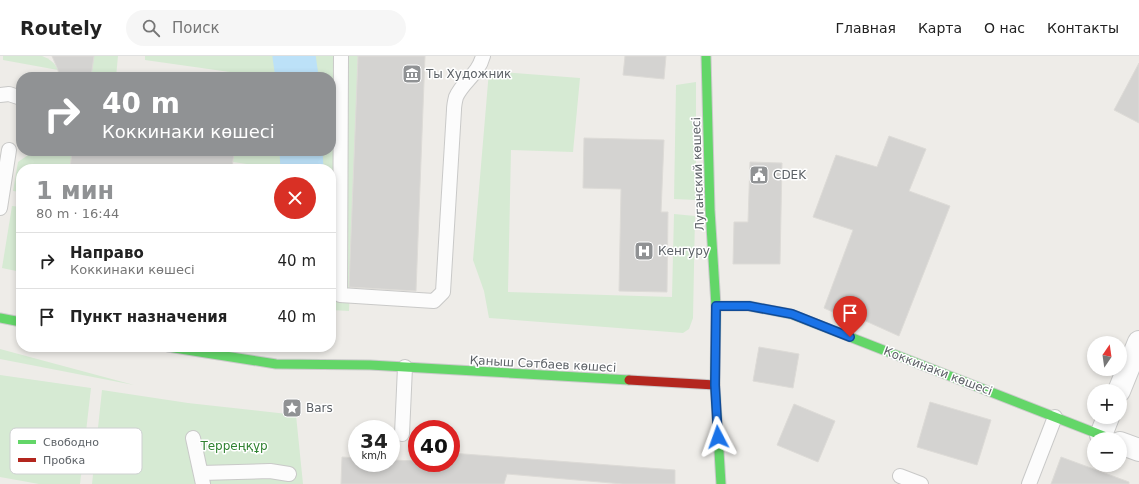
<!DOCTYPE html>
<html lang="ru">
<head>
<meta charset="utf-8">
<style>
  :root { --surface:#fff; --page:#f6f6f6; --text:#222; --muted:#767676; --line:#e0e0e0; --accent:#909294 }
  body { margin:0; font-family:"DejaVu Sans",sans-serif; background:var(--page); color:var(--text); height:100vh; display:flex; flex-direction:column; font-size:15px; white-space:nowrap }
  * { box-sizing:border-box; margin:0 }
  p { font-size:13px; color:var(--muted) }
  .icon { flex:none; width:22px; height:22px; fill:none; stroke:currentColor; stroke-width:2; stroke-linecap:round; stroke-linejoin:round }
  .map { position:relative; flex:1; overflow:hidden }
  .sheet { position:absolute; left:16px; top:108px; width:320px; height:188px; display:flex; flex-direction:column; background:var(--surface); border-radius:16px; box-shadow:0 2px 6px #0003 }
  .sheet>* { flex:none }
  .banner { position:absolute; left:16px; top:16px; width:320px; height:84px; border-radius:16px; box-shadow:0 2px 6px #0003; background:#909294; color:#fff; overflow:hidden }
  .needle { width:26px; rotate:13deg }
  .fabs { position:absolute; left:1087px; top:280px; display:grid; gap:8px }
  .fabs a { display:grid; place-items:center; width:40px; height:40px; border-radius:50%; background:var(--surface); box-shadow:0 2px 6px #0003; font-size:20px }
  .speed { position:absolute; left:348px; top:364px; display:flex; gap:8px; font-size:20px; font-weight:700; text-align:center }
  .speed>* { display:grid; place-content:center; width:52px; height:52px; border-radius:50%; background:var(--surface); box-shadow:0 2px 6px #0003; line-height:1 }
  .speed small { font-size:10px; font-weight:400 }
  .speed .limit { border:6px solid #d22; background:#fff; color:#111 }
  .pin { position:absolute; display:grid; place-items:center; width:34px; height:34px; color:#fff; margin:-41px -17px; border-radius:50% 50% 50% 0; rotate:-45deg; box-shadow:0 0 4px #0007 }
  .pin .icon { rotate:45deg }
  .me { position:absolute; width:44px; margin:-22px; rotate:356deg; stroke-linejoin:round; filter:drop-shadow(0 0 3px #0008) }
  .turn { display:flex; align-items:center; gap:14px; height:84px; padding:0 20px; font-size:18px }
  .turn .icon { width:52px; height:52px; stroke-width:2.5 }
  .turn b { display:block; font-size:28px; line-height:34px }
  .round { display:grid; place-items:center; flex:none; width:42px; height:42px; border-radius:21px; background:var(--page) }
  .overview { display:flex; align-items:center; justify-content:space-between; height:68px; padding:0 20px }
  h1 { font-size:24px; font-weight:700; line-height:30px; color:var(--accent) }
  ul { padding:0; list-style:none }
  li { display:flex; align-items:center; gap:12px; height:56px; padding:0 20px; border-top:1px solid var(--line) }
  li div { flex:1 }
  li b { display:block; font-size:15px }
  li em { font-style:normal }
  header { display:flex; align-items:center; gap:24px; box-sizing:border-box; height:56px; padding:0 20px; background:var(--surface); border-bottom:1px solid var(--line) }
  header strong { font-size:19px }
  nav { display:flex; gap:22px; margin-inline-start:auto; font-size:14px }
  .search { width:280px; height:36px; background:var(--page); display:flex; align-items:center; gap:10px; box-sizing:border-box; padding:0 14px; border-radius:22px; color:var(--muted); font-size:15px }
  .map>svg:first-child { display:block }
</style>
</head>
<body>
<header>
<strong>Routely</strong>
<div class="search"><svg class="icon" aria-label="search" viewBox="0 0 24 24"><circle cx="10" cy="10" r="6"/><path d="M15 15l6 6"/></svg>Поиск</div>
<nav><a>Главная</a><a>Карта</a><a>О нас</a><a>Контакты</a></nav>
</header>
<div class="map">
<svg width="1139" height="428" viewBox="0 0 1139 428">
  <rect width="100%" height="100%" fill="#eeece8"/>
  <g fill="#d6ead3">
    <path d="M3 0H42C50 3 54 6 58 14L3 4Z"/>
    <polygon points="94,0 118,0 116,21 91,21"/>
    <polygon points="145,0 358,0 349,255 331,254 331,113 254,113 254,109 233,106 234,95 331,95 331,21 244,21 244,18 145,4"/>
    <polygon points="489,15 580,22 573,96 511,94 508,236 672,241 674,158 695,160 693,262 689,273 683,277 489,262 484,235 473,204"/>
    <polygon points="696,26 696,144 674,143 676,29"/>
    <polygon points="34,95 72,95 70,113 21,113 21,136 13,135 18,106"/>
    <polygon points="12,150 21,151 21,216 2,212"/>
    <polygon points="0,293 134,329 0,303"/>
    <polygon points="0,319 91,332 80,428 39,428 0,421"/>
    <polygon points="102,334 188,347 296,359 303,428 92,428"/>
  </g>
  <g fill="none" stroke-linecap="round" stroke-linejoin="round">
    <g stroke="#bce1f8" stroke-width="43">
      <polyline points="294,0 297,21"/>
      <polyline points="301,95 302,113"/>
    </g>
  </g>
  <g fill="#d4d3d1" stroke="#dddbd7">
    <polygon points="52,0 94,0 91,21 59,21 58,14"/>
    <polygon points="358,0 425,0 416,235 349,231"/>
    <polygon points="625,0 666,0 664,23 623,19"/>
    <polygon points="1139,7 1139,67 1114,54"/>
    <polygon points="889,80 926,93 909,135 950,150 899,280 859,262 857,267 824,252 853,174 813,161 836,99 877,111"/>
    <polygon points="584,82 664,84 661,156 668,156 667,236 619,235 621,133 583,132"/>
    <polygon points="72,95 234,95 232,113 70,113"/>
    <polygon points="750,106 782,107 780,208 733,208 734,166 748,166"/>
    <polygon points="759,291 799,298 793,332 753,325"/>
    <polygon points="930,346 991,364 977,409 917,391"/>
    <polygon points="794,348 835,365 818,406 777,389"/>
    <polygon points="451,397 675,414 675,428 623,428 507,418 504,428 341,428 342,401 357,402 357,407 391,407 391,404 417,405 417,407 451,408"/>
    <polygon points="1061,401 1129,426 1129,428 1051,428"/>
  </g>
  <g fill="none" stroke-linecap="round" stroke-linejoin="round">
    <g stroke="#c9c9c8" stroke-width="16">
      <g id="lane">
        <path d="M341 0 340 239 434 245 443 236 454 54C454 50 455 45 456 41 463 25 478 19 483 0"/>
        <polyline points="0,39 9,38 21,42"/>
        <polyline points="0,152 9,94"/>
        <polyline points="402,378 405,311"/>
        <polyline points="193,382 203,428"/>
        <polyline points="201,417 270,415 289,418"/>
        <polyline points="900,420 921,428"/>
        <polyline points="1029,428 1055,361"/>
      </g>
    </g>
    <g stroke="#c9c9c8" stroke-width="24">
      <g id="street">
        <polyline points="1119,335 1139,286"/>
        <polyline points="1101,379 1108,361"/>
        <polyline points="1120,387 1139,394"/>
      </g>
    </g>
    <g stroke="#cacaca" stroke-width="11">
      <g id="fast">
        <polyline points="706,0 710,154 716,250 715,329 721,428"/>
        <polyline points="716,250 749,250 791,258 1111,383"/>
        <polyline points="0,262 21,266"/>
        <polyline points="168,291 276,308 370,309 629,324"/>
      </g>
    </g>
    <g stroke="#cacaca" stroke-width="11">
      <polyline id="jam" points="629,324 715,329"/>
    </g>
    <use href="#lane" stroke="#fcfcfc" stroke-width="14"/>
    <use href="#street" stroke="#fcfcfc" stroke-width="22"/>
    <use href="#fast" stroke="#63d668" stroke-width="9"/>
    <use href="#jam" stroke="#b3261e" stroke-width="9"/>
  </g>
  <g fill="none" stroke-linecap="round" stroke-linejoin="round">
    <g stroke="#114b97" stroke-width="10">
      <polyline id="route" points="718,381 715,329 716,250 749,250 792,258 850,281"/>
    </g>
    <use href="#route" stroke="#1a73e8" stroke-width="7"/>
  </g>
  <defs>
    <g id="museum-square" transform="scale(1)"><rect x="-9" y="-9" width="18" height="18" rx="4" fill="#909294" stroke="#fff"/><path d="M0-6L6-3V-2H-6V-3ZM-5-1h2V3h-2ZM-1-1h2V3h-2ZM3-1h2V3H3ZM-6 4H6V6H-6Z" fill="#fff"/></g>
    <g id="civic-square" transform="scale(1)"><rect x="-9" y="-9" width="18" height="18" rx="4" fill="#909294" stroke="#fff"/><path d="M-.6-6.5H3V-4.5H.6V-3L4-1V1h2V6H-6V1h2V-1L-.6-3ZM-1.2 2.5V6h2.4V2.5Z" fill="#fff"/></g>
    <g id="hospital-square" transform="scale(1)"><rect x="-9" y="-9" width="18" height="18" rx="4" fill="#909294" stroke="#fff"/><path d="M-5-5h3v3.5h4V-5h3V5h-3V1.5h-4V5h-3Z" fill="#fff"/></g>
    <g id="sight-square" transform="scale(1)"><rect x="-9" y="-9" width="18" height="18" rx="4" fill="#909294" stroke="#fff"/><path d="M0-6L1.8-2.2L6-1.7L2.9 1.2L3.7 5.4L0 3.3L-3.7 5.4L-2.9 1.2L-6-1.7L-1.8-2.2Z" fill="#fff"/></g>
  </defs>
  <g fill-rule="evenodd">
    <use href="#museum-square" x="412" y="18"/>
    <use href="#civic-square" x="759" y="119"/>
    <use href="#hospital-square" x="644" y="195"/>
    <use href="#sight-square" x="292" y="352"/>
  </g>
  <g text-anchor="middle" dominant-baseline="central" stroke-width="3" stroke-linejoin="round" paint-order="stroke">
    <g font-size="12" fill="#5d6267" stroke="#fff" text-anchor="start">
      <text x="426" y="18">Ты Художник</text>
      <text x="773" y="119">CDEK</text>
      <text x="658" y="195">Кенгуру</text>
      <text x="306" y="352">Bars</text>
    </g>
    <g font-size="12" fill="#5d6267" stroke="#fff">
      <text transform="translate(698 118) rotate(-92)">Луганский көшесі</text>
      <text transform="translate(543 308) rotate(3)">Қаныш Сәтбаев көшесі</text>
      <text transform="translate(938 315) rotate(21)">Коккинаки көшесі</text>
    </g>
    <g font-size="12" fill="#308231" stroke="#fff">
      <text x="234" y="390">Терреңқұр</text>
    </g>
  </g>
  <rect x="10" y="372" width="132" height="46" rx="6" fill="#fff" stroke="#ced0d1" stroke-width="1"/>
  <rect x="18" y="384" width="18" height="4" fill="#63d668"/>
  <rect x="18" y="402" width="18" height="4" fill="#b3261e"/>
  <g font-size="11" fill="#5d6267">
    <text x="43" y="390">Свободно</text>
    <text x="43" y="408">Пробка</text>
  </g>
</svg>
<div class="fabs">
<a><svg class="needle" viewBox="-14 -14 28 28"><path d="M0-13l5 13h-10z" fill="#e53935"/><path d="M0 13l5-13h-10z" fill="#767676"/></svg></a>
<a>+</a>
<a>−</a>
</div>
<div class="speed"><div>34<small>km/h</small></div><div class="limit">40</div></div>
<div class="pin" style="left:850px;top:281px;background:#d93025"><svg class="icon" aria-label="arrive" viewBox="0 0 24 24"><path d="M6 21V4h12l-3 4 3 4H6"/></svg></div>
<svg class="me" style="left:718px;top:381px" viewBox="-20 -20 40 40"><path d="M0-17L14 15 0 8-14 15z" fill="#1a73e8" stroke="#fff" stroke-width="4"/></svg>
<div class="banner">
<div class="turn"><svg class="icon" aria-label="right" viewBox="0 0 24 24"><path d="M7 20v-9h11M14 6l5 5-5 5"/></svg><div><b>40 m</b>Коккинаки көшесі</div></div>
</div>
<section class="sheet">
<div class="overview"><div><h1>1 мин</h1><p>80 m · 16:44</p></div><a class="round" style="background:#d93025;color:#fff"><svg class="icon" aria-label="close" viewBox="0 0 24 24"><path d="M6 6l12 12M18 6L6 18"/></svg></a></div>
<ul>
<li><svg class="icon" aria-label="right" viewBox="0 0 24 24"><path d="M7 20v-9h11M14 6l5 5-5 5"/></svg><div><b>Направо</b><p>Коккинаки көшесі</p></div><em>40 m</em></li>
<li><svg class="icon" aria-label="arrive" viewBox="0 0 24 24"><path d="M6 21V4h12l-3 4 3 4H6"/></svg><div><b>Пункт назначения</b></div><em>40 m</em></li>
</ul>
</section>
</div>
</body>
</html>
